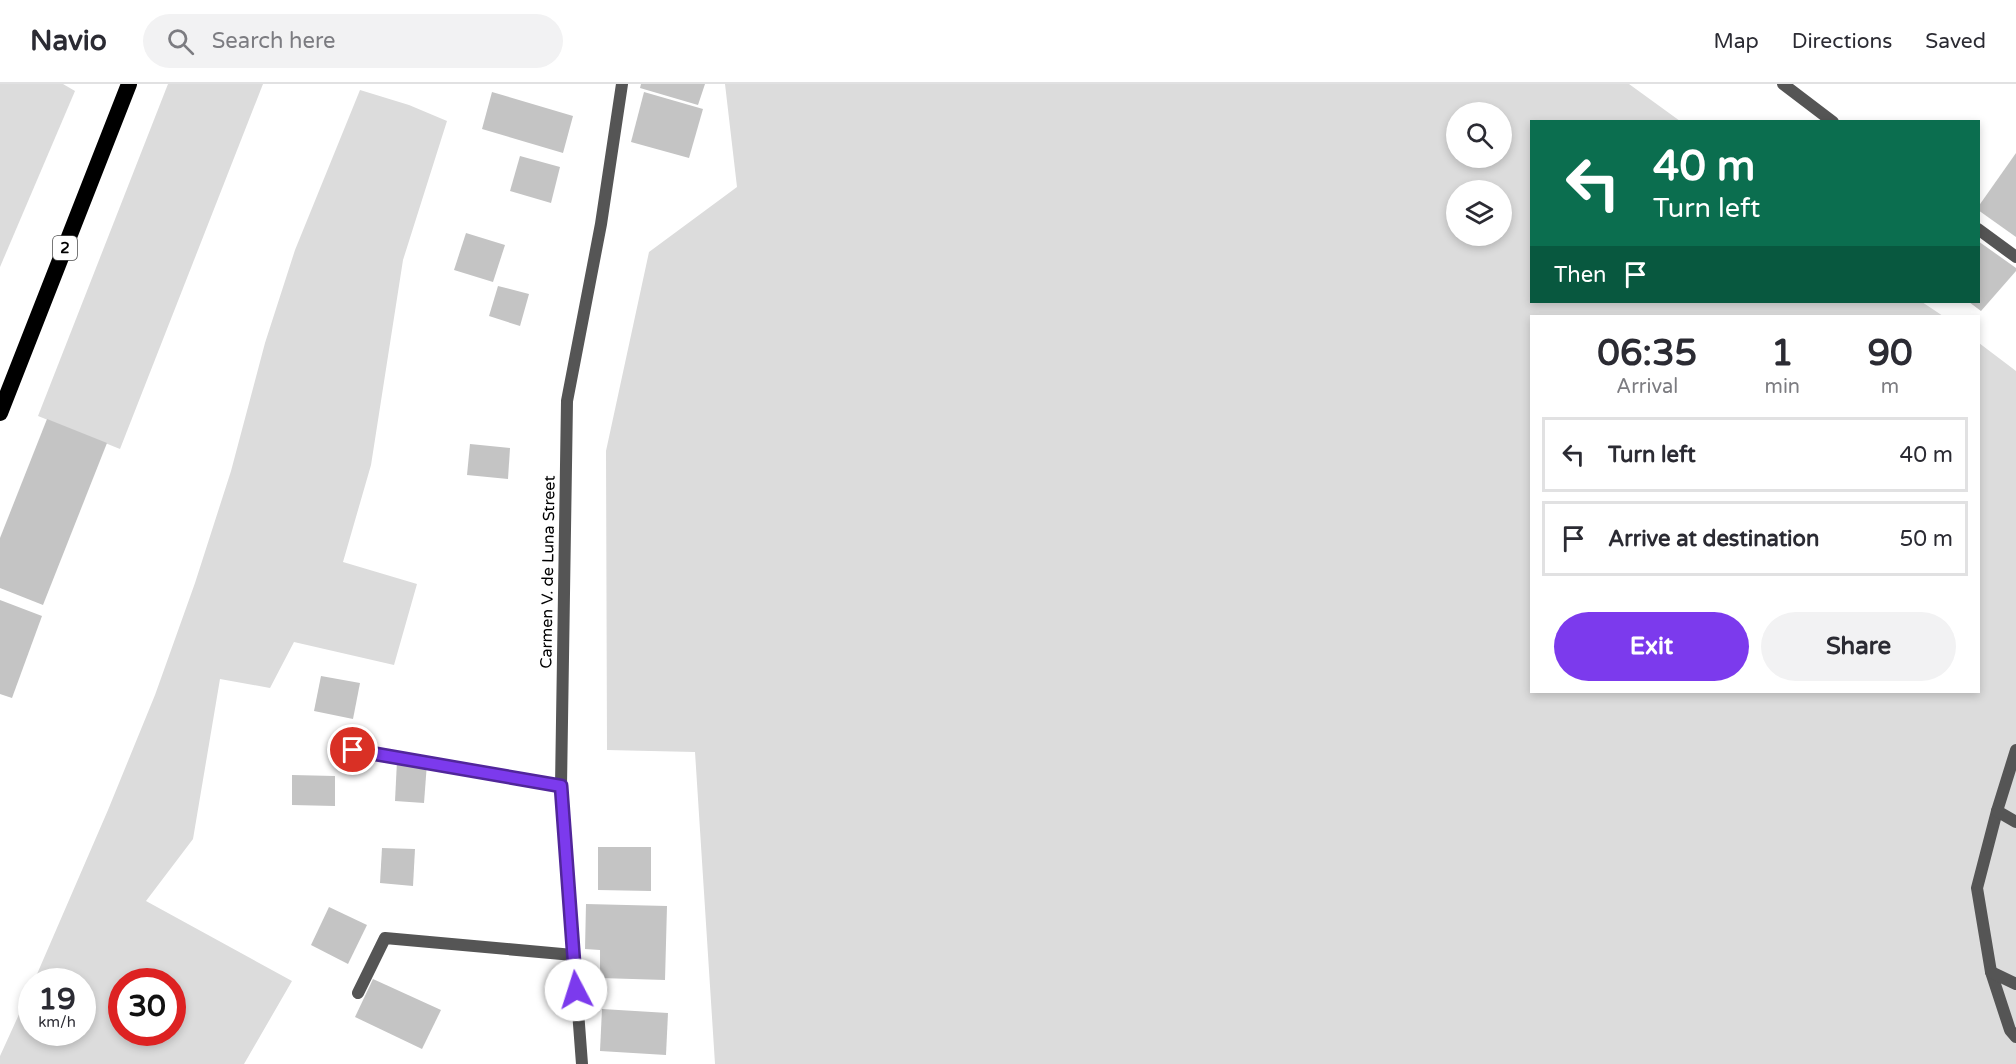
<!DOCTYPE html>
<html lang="en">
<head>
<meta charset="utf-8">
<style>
  :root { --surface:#fff; --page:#f2f2f3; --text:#2b2b33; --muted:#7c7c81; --line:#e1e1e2; --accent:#7c3aed }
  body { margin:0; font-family:"Varela Round",sans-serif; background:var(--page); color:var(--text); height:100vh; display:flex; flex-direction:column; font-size:22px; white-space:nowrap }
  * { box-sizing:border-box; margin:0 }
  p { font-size:20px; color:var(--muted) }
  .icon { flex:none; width:33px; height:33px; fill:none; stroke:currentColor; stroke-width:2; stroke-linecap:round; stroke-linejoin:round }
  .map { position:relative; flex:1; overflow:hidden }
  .sheet { position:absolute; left:1530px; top:231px; width:450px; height:378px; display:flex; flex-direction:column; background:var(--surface); border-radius:0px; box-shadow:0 3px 9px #0003 }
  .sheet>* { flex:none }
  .top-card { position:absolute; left:1530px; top:36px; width:450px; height:183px; border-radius:0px; box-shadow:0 3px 9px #0003; background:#0b6e4f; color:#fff; overflow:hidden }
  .tools { position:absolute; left:1446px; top:18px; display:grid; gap:12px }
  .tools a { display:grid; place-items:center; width:66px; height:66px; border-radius:50%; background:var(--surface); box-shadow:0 3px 9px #0003; font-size:30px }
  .speed { position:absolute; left:18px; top:884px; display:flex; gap:12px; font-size:30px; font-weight:700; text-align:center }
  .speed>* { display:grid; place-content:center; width:78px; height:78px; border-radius:50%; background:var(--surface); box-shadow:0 3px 9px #0003; line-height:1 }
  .speed small { font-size:15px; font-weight:400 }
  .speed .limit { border:9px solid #d22; background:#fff; color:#111 }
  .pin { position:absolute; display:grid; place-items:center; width:51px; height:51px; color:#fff; margin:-26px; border:3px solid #fff; border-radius:50%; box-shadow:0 2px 6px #0007 }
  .me { position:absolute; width:66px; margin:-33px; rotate:355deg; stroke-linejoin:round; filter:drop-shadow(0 0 4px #0008) }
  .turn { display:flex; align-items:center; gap:21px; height:126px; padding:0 24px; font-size:27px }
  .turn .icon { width:78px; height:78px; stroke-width:2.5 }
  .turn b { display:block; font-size:42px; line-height:51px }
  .then { display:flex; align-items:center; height:57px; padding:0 24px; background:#0003; gap:12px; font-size:22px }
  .eta { display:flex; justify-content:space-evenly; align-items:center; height:102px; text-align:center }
  .eta b { font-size:36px; font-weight:700; line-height:42px }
  .action { display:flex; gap:12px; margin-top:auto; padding:12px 24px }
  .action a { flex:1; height:69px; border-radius:36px; background:var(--accent); color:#fff; font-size:24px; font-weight:700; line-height:69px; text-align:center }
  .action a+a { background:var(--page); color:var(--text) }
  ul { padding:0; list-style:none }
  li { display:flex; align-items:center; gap:18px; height:75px; margin:0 12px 9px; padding:0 12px; border:3px solid var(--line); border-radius:0px }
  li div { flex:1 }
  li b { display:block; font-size:22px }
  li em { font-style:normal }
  header { display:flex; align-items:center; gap:36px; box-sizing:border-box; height:84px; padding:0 30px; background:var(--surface); border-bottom:2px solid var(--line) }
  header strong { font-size:28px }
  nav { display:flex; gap:33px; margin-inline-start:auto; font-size:21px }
  .search { width:420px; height:54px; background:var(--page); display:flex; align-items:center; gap:15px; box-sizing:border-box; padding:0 21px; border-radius:33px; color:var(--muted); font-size:22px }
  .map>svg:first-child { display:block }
</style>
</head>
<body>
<header>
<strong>Navio</strong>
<div class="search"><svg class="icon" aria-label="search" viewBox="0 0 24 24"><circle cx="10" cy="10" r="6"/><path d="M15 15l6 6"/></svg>Search here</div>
<nav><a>Map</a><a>Directions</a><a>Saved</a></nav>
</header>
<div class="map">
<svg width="2016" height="980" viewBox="0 0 2016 980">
  <rect width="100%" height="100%" fill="#fff"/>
  <g fill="#dcdcdc" fill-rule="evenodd">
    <polygon points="0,0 63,0 75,7 0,183"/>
    <polygon points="168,0 263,0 120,365 38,332"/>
    <path d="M725 0H1629L1680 37 1532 38V218H1922L1943 232H1532V608H1978L1979 259 2016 287V980H715L695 668 607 666 606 367 649 168 737 103ZM1456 28H1502V74H1456ZM1456 106H1502V152H1456Z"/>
    <path d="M360 6 409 21 447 37 403 176 371 381 343 478 417 500 394 581 294 558 270 604 220 595 193 755 146 817 292 897 244 980H0V972L31 904 32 948H82V897H34L108 726 155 611 195 499 231 387 265 259 295 166ZM122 897H172V948H122Z"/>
  </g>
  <g fill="#c4c4c4">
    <polygon points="641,0 705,0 698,21 640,4"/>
    <polygon points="492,8 573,32 563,69 482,45"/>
    <polygon points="644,8 703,25 689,74 631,58"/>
    <polygon points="2016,69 2016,153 1978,126 1978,123"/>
    <polygon points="520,72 560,83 551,119 510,107"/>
    <polygon points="466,149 505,161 493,198 454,186"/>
    <polygon points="1978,157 2016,184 2016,187 1981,227 1969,218 1978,218"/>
    <polygon points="498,202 529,210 520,242 489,232"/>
    <polygon points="47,335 107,359 43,521 0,504 0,454"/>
    <polygon points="470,360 510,364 508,395 467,391"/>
    <polygon points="0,516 42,532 12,614 0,610"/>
    <polygon points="321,592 360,599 353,635 314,627"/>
    <polygon points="397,677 427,679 424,719 395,717"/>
    <polygon points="292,691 335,692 335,722 292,721"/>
    <polygon points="598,763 651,763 651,807 598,806"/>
    <polygon points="382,764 415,765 413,802 380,799"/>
    <polygon points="586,820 667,822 665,896 600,894 600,866 585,865"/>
    <polygon points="329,823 367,841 348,880 311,861"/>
    <polygon points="373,895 441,926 422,965 355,933"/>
    <polygon points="602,925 668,929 666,971 600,967"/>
  </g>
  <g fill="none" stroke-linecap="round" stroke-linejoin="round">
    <g stroke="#555" stroke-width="12">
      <polyline points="1783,0 1833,38"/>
      <polyline points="1978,145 2016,173"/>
      <polyline points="353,666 561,702"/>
      <polyline points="2016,666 1997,727 1977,804 1991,888 2010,946 2016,953"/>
      <polyline points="1997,727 2016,738"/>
      <polyline points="1991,888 2016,900"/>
      <polyline points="358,909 385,854 573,871"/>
      <polyline points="582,980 561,702 567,317 601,140 622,0"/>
    </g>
    <polyline stroke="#000" stroke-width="16" points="0,329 129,0"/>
  </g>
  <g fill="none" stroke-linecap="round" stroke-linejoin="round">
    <g stroke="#51269a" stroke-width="15">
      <polyline id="route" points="353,666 561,702 576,906"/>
    </g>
    <use href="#route" stroke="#7c3aed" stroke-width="10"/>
  </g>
  <g text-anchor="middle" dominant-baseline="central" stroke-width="6" stroke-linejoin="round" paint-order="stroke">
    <rect fill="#fff" stroke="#4c4c4c" stroke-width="1.5" x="53" y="152" width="24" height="24" rx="4.5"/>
    <g font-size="15" font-weight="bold" fill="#000">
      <text x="65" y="164">2</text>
    </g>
    <g font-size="16" fill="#000" stroke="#fff">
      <text transform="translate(548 488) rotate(-89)">Carmen V. de Luna Street</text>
    </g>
  </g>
</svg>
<div class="tools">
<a><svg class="icon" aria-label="search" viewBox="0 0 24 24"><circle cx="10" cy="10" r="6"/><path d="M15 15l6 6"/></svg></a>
<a><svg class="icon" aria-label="layers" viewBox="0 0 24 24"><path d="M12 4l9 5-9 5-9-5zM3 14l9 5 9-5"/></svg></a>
</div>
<div class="speed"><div>19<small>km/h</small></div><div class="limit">30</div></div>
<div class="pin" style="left:353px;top:666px;background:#d93025"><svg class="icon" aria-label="arrive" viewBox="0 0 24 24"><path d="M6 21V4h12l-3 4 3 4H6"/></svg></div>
<svg class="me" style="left:576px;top:906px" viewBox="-20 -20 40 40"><circle r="19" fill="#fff"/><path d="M0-13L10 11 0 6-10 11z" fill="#7c3aed"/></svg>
<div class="top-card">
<div class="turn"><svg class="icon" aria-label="left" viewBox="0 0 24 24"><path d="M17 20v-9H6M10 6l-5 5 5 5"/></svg><div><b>40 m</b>Turn left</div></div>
<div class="then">Then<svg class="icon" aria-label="arrive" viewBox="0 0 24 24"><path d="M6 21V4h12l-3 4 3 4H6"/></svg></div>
</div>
<section class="sheet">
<div class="eta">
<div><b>06:35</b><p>Arrival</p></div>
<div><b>1</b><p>min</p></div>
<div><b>90</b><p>m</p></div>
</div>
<ul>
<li><svg class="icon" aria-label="left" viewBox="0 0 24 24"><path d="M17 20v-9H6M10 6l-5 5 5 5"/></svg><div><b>Turn left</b></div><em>40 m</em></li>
<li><svg class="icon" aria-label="arrive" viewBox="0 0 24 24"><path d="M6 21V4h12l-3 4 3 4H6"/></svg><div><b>Arrive at destination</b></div><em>50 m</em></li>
</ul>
<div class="action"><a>Exit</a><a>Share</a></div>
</section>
</div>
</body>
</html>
